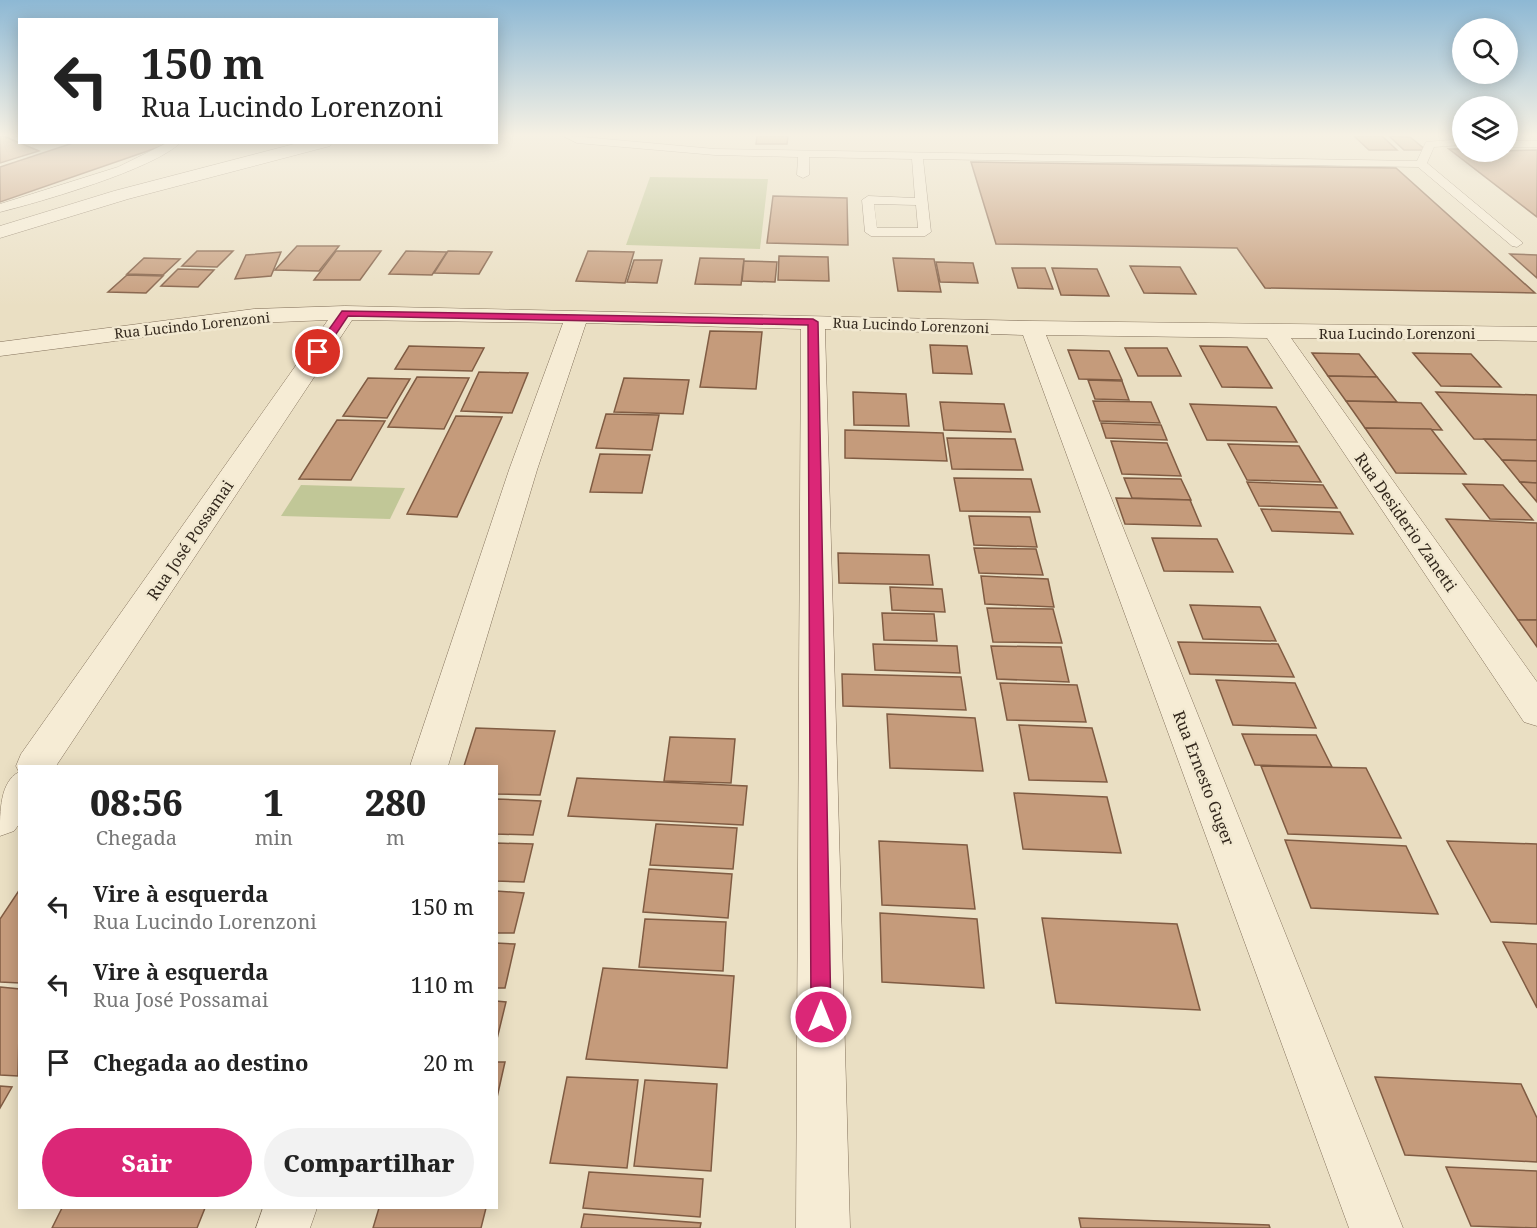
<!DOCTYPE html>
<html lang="pt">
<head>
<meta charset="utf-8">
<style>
  :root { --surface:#fff; --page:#f2f2f2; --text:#222; --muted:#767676; --accent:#db2777 }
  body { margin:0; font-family:"Noto Serif",serif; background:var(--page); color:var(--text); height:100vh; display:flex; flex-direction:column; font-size:22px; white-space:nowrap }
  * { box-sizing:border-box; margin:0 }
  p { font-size:20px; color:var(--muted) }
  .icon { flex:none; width:33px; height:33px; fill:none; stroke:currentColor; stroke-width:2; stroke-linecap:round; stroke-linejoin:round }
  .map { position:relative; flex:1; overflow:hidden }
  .panel { position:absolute; left:18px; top:765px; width:480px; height:444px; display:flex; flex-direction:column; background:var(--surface); border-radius:0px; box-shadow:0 3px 15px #0003 }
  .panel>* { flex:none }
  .banner { position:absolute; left:18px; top:18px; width:480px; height:126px; border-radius:0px; box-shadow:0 3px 15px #0003; background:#fff; color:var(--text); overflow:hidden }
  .controls { position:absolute; left:1452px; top:18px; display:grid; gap:12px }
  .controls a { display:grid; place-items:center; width:66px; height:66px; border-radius:50%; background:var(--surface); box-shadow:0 3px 15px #0003; font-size:30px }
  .pin { position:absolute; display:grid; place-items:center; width:51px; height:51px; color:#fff; margin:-26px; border:3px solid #fff; border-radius:50%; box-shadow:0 2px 6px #0007 }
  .me { position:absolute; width:66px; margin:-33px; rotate:0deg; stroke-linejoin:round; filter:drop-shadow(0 0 4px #0008) }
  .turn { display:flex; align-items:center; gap:21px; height:126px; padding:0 24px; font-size:27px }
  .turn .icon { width:78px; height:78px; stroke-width:2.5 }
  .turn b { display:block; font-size:42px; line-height:51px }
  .eta { display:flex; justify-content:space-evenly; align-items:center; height:102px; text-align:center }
  .eta b { font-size:36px; font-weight:800; line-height:42px }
  .cta { display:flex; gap:12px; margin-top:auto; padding:12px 24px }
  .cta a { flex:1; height:69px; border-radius:36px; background:var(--accent); color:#fff; font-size:24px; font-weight:800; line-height:69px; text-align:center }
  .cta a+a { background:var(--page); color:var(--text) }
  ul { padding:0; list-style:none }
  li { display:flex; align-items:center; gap:18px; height:78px; padding:0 24px }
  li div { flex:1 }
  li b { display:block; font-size:22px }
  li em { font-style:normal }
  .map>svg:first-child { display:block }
</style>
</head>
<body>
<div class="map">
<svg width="1537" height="1228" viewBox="0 0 1537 1228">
  <rect width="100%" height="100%" fill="#eadfc3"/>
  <g fill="#c1c797">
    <polygon points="650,177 768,179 760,249 626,245"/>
    <polygon points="301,485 405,488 390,519 281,516"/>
  </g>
  <g fill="#c59b7b" stroke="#805c43" stroke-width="1.5">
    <polygon points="0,135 1,135 39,151 0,163"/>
    <polygon points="757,136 788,136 787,144 756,144"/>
    <polygon points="1354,136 1382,136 1397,150 1369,150"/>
    <polygon points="1389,136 1410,137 1426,150 1404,150"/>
    <polygon points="76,142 160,142 165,145 0,202 0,167"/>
    <polygon points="1449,149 1462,149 1462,152 1537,150 1537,217"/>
    <polygon points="971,162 1396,168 1535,293 1265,288 1237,248 996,244"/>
    <polygon points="773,196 847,198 848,245 767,243"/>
    <polygon points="297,246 339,246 319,271 275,270"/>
    <polygon points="197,251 233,251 217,267 182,266"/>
    <polygon points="336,251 381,251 360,280 314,280"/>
    <polygon points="406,251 447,252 432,275 389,274"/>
    <polygon points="448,251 492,252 479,274 434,273"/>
    <polygon points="588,251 634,252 625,283 576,281"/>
    <polygon points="281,252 271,276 235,279 246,255"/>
    <polygon points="1510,254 1537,255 1537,278"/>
    <polygon points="779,256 828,257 829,281 778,280"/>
    <polygon points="144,258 180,259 163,275 127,274"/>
    <polygon points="700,258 744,259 741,285 695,284"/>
    <polygon points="893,258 934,259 941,292 898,291"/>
    <polygon points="634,260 662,260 657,283 627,282"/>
    <polygon points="744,261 777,262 775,282 742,281"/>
    <polygon points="936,262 973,263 978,283 940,282"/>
    <polygon points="1130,266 1180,267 1196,294 1144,293"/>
    <polygon points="1012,268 1045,268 1053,289 1018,288"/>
    <polygon points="1052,268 1097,269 1109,296 1061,295"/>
    <polygon points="178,269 214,270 198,287 161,286"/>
    <polygon points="127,275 163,276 146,293 108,292"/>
    <polygon points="710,331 762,332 756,389 700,387"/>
    <polygon points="930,345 967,346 972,374 933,373"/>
    <polygon points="409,346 484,348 472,371 395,369"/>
    <polygon points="1200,346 1247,347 1272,388 1222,387"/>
    <polygon points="1125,348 1167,348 1181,376 1138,376"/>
    <polygon points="1068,350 1109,351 1122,380 1079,379"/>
    <polygon points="1312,353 1359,354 1377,377 1328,376"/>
    <polygon points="1413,353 1471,354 1501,387 1441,386"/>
    <polygon points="479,372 528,373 512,413 461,411"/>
    <polygon points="1328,376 1377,377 1397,402 1346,401"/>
    <polygon points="417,377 469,378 444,429 388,427"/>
    <polygon points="368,378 410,379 387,418 343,416"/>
    <polygon points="624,378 689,380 683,414 614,412"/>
    <polygon points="1088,380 1122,381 1129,400 1095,399"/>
    <polygon points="853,392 906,394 909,426 854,425"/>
    <polygon points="1436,392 1537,395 1537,440 1474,439"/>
    <polygon points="1093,401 1151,402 1160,423 1100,421"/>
    <polygon points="1346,401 1421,403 1442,430 1365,428"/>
    <polygon points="940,402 1004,404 1011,432 944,430"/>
    <polygon points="1190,404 1276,407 1297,442 1207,440"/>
    <polygon points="606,414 659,415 652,450 596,448"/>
    <polygon points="456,416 502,417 457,517 407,514"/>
    <polygon points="337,420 385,421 351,480 299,479"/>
    <polygon points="1101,423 1161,425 1167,440 1106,438"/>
    <polygon points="1365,428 1431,429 1466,474 1396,473"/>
    <polygon points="845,430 943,433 947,461 845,458"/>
    <polygon points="947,438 1015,439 1023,470 952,469"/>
    <polygon points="1484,439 1537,440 1537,461 1502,460"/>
    <polygon points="1111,441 1167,443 1181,476 1122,474"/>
    <polygon points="1228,444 1299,446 1321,482 1247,480"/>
    <polygon points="600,454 650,455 642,493 590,492"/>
    <polygon points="1502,460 1537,461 1537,483 1520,482"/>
    <polygon points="954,478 1031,479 1040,512 960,511"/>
    <polygon points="1124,478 1181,479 1191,500 1132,498"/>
    <polygon points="1247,482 1323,485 1337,508 1259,506"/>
    <polygon points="1520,482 1537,483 1537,502"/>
    <polygon points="1463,484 1503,485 1533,520 1490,519"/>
    <polygon points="1116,498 1190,500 1201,526 1125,524"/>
    <polygon points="1261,509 1340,512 1353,534 1272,531"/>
    <polygon points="969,516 1030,517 1037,547 974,545"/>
    <polygon points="1446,519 1537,523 1537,620 1518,620"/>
    <polygon points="1152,538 1217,539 1233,572 1164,571"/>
    <polygon points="974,548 1036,549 1043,575 979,573"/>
    <polygon points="838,553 929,555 933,585 839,583"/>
    <polygon points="981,576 1048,579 1054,607 985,604"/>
    <polygon points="890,587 942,589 945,612 892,610"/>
    <polygon points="1190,605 1260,607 1276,641 1203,639"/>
    <polygon points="987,608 1053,609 1062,643 993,642"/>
    <polygon points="882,613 934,614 937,641 884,640"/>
    <polygon points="1518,620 1537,620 1537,647"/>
    <polygon points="1178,642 1278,644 1294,677 1190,674"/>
    <polygon points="873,644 957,646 960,673 875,670"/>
    <polygon points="991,646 1061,647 1069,682 997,679"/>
    <polygon points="842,674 961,677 966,710 843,706"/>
    <polygon points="1216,680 1295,683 1316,728 1233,725"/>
    <polygon points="1000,683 1077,685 1086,722 1007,720"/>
    <polygon points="887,714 975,718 983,771 890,768"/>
    <polygon points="1019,725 1092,728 1107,782 1029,780"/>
    <polygon points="476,728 555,731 540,795 496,794 496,766 464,766"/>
    <polygon points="1242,734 1316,735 1332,767 1255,765"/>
    <polygon points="670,737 735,739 731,783 664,781"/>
    <polygon points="1261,766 1366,768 1401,838 1288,834"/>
    <polygon points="577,778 747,786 743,825 568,816"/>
    <polygon points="1014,793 1107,797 1121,853 1023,849"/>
    <polygon points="496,799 541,801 533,835 496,834"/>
    <polygon points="656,824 737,828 733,869 650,865"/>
    <polygon points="1285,840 1406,846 1438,914 1311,908"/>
    <polygon points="879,841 967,845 975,909 882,905"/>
    <polygon points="1447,841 1537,844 1537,924 1491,922"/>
    <polygon points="496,843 533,844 524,882 496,881"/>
    <polygon points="649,869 732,874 728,918 643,912"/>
    <polygon points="20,889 20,983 0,982 0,919"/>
    <polygon points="496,891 524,893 514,933 496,933"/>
    <polygon points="880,913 977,919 984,988 882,982"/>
    <polygon points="1042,918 1177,924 1200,1010 1056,1003"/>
    <polygon points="645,919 726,922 723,971 639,967"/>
    <polygon points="1503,942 1537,944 1537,1008"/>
    <polygon points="496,943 515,944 505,988 496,988"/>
    <polygon points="603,968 734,976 727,1068 586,1059"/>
    <polygon points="0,987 20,989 18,1076 0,1075"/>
    <polygon points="496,1001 506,1002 496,1043"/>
    <polygon points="496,1062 505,1062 496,1102"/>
    <polygon points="567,1077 638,1080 627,1168 550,1163"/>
    <polygon points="1375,1077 1521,1084 1537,1118 1537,1162 1405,1155"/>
    <polygon points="645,1080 717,1084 711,1171 634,1166"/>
    <polygon points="0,1086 12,1087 0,1108"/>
    <polygon points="1446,1167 1537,1171 1537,1228 1471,1226"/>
    <polygon points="589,1172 703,1179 700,1217 583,1208"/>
    <polygon points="62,1208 205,1208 197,1228 52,1228"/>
    <polygon points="379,1208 486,1208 481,1228 373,1228"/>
    <polygon points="584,1214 701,1223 700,1228 581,1228"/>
    <polygon points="1079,1218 1269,1225 1270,1228 1081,1228"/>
  </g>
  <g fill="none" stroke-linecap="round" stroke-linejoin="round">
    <g stroke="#83715b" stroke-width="1">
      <g id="lane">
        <path d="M561 135 715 149 1417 161 1426 142 1462 139V145L1434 147 1427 163 1523 243 1517 247 1512 246 1418 167 923 159 931 232 925 236H871L865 232 862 200 868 196 915 198 912 159 809 157V175L803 178 797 175 798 157 715 155 577 143ZM874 204 916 205 918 228H877Z"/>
        <rect x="1508" y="141" width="29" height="6"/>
        <path d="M169 142H181C155 169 40 202 0 212V204L118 167Z"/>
      </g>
    </g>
    <g stroke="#83715b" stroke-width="1">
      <g id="street">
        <polygon points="302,142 332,142 330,146 128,199 0,238 0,226 114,191"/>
        <path d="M345 306 1032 321 1537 327V341L1291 338 1537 682V726L1524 722 1267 338 1046 335 1403 1228H1349L1023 335 825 329 850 1228H796L801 329 586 323 537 470 448 766H410L509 470 563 323 352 320 56 766H20V823L14 831 0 836C0 810 0 782 19 772L16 766 21 754 328 320 254 323 0 356V342L254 309Z"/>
        <polygon points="263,1208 317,1208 310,1228 256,1228"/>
      </g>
    </g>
    <use href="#lane" fill="#f6ecd5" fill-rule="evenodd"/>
    <use href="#street" fill="#f6ecd5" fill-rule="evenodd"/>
  </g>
  <linearGradient id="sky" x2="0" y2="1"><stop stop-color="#8db8d4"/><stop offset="0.44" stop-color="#f6f1e4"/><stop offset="1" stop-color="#f6f1e4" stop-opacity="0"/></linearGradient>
  <rect width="1537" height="307" fill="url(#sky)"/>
  <polygon fill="#db2777" stroke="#8e194d" stroke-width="1.5" points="342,311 813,319 818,322 831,1017 828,1024 821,1027 814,1024 811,1017 808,325 348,316 322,355 315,355 313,352"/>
  <g text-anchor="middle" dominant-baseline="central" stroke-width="5" stroke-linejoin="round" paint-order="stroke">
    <g font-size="14" fill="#34291e" stroke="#f2e9d1">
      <text transform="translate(192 325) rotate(-6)">Rua Lucindo Lorenzoni</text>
      <text transform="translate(911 325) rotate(2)">Rua Lucindo Lorenzoni</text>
      <text x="1397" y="333">Rua Lucindo Lorenzoni</text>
    </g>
    <g font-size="16" fill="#34291e" stroke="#f2e9d1">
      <text transform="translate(1406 522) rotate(55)">Rua Desiderio Zanetti</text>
      <text transform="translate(190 540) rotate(-56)">Rua José Possamai</text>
      <text transform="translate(1204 778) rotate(69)">Rua Ernesto Guger</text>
    </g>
  </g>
</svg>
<div class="controls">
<a><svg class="icon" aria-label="search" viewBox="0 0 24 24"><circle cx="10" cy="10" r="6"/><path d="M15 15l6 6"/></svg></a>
<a><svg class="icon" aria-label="layers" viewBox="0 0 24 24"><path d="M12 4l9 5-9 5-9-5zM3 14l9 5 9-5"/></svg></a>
</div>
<div class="pin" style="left:318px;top:352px;background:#d93025"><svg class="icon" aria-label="arrive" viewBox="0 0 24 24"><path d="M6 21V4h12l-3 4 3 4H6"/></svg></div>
<svg class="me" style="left:821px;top:1017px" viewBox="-20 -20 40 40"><circle r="17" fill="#db2777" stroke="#fff" stroke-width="3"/><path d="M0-11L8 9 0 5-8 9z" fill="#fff"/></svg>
<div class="banner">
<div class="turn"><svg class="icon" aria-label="left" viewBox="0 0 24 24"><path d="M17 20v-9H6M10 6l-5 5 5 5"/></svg><div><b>150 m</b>Rua Lucindo Lorenzoni</div></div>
</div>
<section class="panel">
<div class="eta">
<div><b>08:56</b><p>Chegada</p></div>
<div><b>1</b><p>min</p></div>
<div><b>280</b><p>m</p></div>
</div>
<ul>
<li><svg class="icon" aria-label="left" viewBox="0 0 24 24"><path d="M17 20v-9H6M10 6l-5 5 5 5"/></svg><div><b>Vire à esquerda</b><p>Rua Lucindo Lorenzoni</p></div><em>150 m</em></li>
<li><svg class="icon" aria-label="left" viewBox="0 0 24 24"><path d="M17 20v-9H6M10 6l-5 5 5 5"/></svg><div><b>Vire à esquerda</b><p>Rua José Possamai</p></div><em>110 m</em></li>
<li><svg class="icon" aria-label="arrive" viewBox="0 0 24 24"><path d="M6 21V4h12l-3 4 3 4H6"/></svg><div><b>Chegada ao destino</b></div><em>20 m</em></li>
</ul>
<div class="cta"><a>Sair</a><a>Compartilhar</a></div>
</section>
</div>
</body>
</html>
